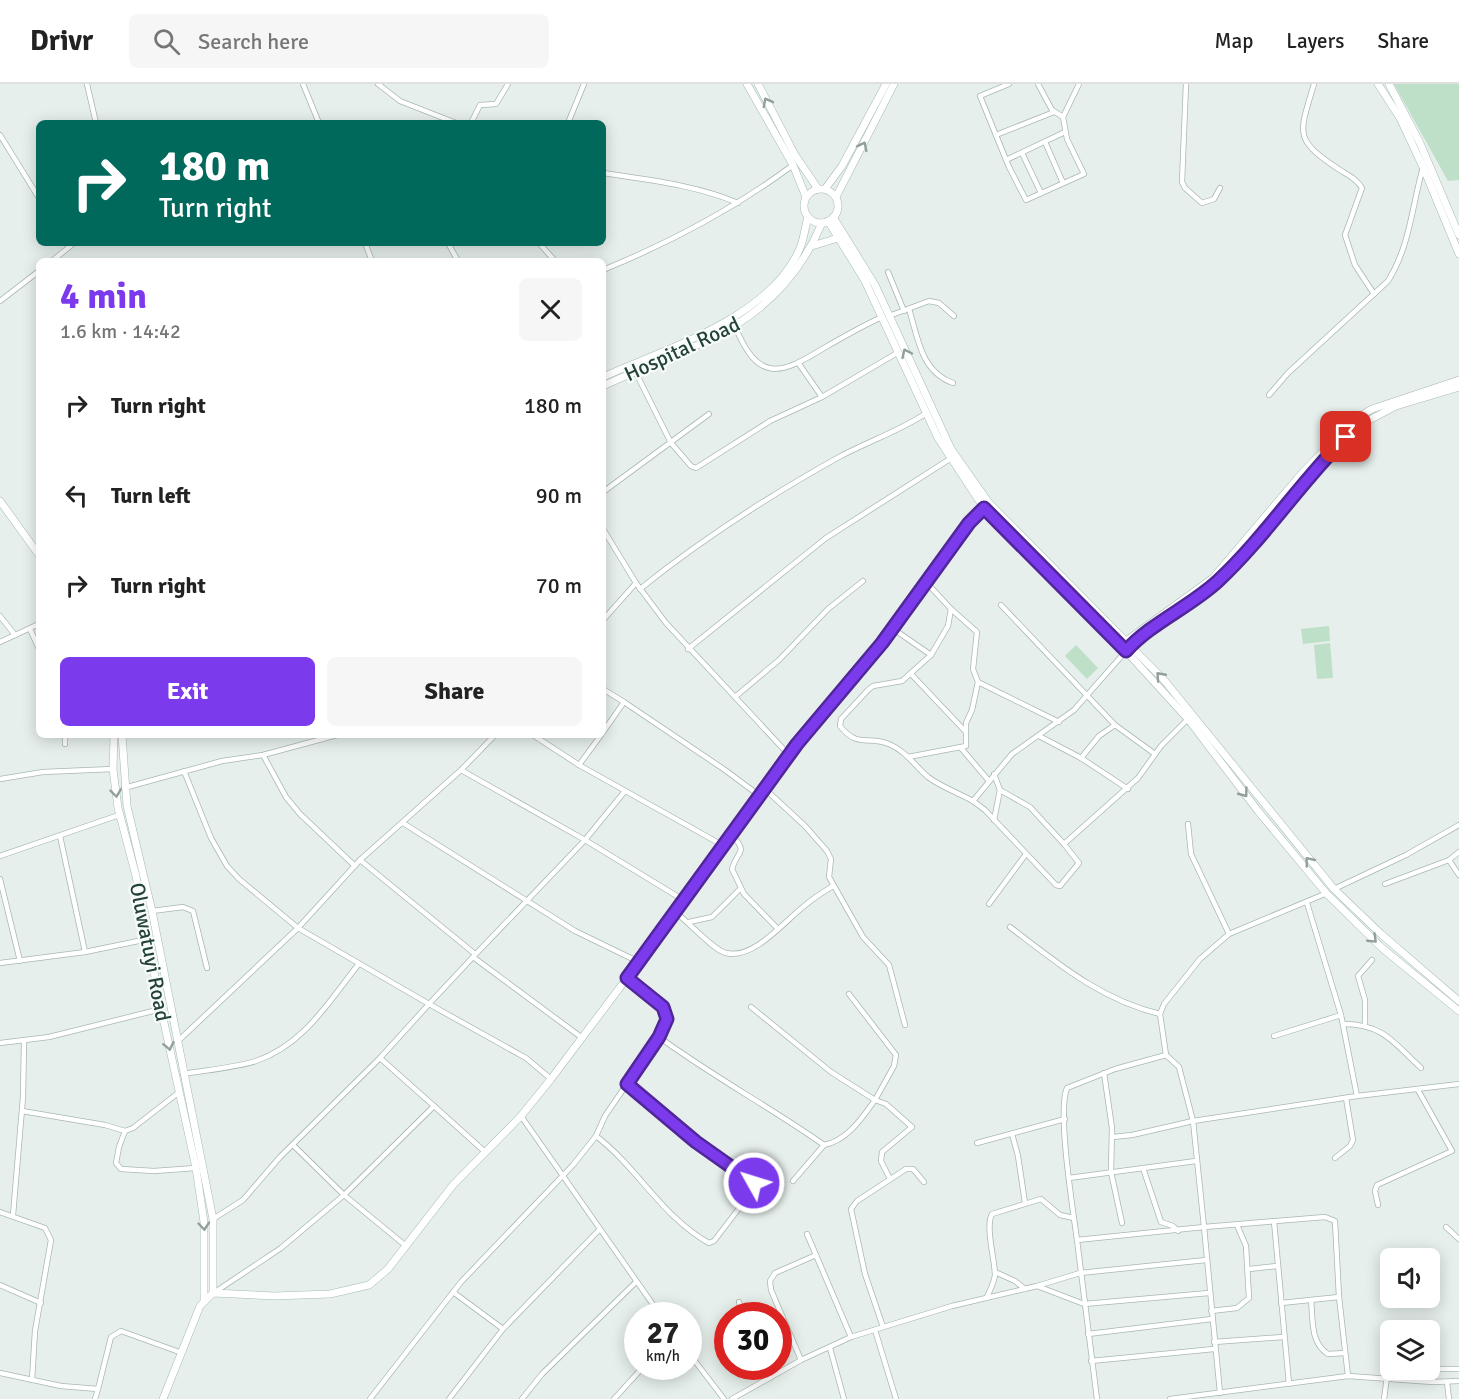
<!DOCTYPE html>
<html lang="en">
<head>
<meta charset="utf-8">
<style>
  :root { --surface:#fff; --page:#f6f6f6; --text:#222; --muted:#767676; --line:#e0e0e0; --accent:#7c3aed }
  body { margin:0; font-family:Signika,sans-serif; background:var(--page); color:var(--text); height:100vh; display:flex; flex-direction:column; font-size:22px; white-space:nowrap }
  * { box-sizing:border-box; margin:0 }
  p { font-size:20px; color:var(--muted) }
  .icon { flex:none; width:33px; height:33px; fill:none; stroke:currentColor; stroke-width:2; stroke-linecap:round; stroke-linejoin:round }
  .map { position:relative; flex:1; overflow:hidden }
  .side { position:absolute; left:36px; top:174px; width:570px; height:480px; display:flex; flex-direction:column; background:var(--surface); border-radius:9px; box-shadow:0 3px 15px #0003 }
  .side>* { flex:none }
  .hud { position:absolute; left:36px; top:36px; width:570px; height:126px; border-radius:9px; box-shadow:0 3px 15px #0003; background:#00695c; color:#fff; overflow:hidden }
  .buttons { position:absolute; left:1380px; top:1164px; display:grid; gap:12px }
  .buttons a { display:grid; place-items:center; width:60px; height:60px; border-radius:9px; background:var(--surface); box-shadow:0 3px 15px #0003; font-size:30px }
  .speed { position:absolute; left:624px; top:1218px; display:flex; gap:12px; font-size:30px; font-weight:700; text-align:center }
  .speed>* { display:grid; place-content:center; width:78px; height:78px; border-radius:50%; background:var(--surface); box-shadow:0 3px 15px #0003; line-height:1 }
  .speed small { font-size:15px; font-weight:400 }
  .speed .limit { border:9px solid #d22; background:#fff; color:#111 }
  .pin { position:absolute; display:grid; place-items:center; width:51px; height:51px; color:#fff; margin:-26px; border-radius:12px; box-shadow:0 3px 9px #0006 }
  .me { position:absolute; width:66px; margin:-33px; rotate:309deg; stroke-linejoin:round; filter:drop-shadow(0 0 4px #0008) }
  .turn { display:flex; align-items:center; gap:21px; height:126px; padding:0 24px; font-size:27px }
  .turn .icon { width:78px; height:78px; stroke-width:2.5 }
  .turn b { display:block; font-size:42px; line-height:51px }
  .round { display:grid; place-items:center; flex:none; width:63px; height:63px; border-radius:9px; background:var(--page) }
  .head { display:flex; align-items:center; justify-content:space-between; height:102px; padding:0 24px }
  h1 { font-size:36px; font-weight:800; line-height:45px; color:var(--accent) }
  .primary-button { display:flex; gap:12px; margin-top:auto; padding:12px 24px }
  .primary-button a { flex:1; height:69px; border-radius:9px; background:var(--accent); color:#fff; font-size:24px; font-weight:800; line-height:69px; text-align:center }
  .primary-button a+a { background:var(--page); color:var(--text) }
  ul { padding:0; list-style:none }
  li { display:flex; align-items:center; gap:18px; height:90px; padding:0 24px }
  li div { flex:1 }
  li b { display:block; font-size:22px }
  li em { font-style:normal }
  header { display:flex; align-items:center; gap:36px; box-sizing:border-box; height:84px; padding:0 30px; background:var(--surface); border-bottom:2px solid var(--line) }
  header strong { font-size:28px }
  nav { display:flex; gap:33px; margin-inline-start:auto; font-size:21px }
  .search { width:420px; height:54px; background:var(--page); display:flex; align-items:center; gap:15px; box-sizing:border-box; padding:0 21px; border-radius:9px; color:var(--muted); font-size:22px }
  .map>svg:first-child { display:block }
</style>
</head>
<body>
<header>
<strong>Drivr</strong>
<div class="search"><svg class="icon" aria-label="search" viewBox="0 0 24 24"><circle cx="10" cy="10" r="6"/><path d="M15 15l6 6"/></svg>Search here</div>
<nav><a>Map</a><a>Layers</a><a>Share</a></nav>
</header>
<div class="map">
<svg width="1459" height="1315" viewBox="0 0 1459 1315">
  <rect width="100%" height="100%" fill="#e6efeb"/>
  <g fill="#bfe0c8">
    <polygon points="1394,0 1459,0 1459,96 1448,97"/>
    <polygon points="1329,542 1330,557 1303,560 1301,545"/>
    <polygon points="1330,559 1333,594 1317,595 1314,561"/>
    <polygon points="1076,561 1098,584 1087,595 1065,572"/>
  </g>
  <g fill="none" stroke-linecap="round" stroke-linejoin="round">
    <g stroke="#a8b8b2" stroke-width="6">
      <g id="street">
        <polyline points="87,0 96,39"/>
        <polyline points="303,0 319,39"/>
        <polyline points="378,0 400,17 456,39"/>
        <polyline points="1009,0 980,12 1009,83 1026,116 1084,90 1067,55 1063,33 1079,0"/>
        <polyline points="1038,0 1052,26 1063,33"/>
        <polyline points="1186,0 1182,98 1185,104 1202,119 1214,115 1220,104"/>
        <path d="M1314 0C1299 51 1293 55 1340 86 1348 91 1357 95 1362 104L1345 151 1355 181 1374 210"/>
        <polyline points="471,39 480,21 496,20 508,0"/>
        <polyline points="568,39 584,0"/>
        <polyline points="0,51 39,114"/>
        <polyline points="996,51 1054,28"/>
        <polyline points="1045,58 1063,99"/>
        <polyline points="1022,69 1041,109"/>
        <polyline points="1006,76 1065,48"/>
        <path d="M603 89C648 96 696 101 738 119"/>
        <polyline points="365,159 372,177"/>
        <polyline points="448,159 458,177"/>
        <polyline points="539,159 555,177"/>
        <polyline points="52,177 74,159"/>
        <path d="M603 186C671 158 734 125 793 81"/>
        <polyline points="888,188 904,227"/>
        <polyline points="0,217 39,187"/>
        <path d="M909 225C918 254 921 288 953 299"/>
        <polyline points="889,232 929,217 939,219 954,232"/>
        <path d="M735 242C758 299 780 291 824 264 843 253 862 242 882 233"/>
        <polyline points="799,280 822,313"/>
        <polyline points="635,287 671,359 691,382 696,384 770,337 822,313 897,269"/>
        <path d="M1269 311 1288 289 1388 197C1410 162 1412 122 1423 83"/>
        <polyline points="603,408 709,330"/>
        <polyline points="603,445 636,499 666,539 789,671"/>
        <polyline points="927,499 951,525 977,548 973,585 978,598 1059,638"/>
        <path d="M640 505C702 455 769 412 839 373 867 358 899 347 925 330"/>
        <polyline points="1001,521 1115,641"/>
        <polyline points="0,532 15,551"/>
        <polyline points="603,536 636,499"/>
        <polyline points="892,544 931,571 948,542 951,525"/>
        <polyline points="30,545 39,565"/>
        <polyline points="0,558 39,540"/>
        <polyline points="688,565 826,454 953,373"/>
        <path d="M931 571 902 597 873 602 868 606 841 635 840 642C858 665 869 651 889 660 906 667 915 682 928 693 941 703 959 709 973 717L1012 670 1074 626 1126 567"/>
        <polyline points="912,591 965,647"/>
        <polyline points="603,605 624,618 603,648"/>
        <polyline points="735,613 779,576 828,525 863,497"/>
        <polyline points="624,618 725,686 760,712"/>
        <polyline points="65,651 65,660"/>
        <polyline points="533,651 579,681 724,762"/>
        <polyline points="1039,652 1081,674 1099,652 1115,641 1155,670"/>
        <polyline points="961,664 989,697"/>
        <polyline points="263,671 286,713 300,730 355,782"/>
        <polyline points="908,673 966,662 966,639 972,626 978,598"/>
        <polyline points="1081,674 1128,705"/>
        <polyline points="579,681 601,651"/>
        <polyline points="461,686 585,756 473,873 581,953"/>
        <polyline points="184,687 211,754 227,782 239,795 298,844 429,920 473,873"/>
        <polyline points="0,695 43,688 113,685"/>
        <polyline points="124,704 222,677 263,671 337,651"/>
        <polyline points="765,705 805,742 827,767 831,775 829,793 863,853 889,881 905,941"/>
        <polyline points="1000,706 1030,723 1064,760"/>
        <polyline points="625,707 585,756 685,817"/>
        <polyline points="973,717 985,726 1056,801 1060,802 1079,779 1064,760 1138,694 1161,662 1188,635"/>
        <polyline points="994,736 1000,706 994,690"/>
        <polyline points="403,739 575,847 639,878"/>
        <polyline points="1188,740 1191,770 1229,850"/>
        <path d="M732 751C749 770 737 766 732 785L744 810 778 845"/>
        <polyline points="60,752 85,868"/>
        <polyline points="0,772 119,731"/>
        <polyline points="360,776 475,870"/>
        <polyline points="1449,776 1459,791"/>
        <polyline points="0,795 20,877"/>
        <polyline points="1385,800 1449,776 1459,768"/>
        <polyline points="1334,805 1406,771 1459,741"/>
        <polyline points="989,820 1026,770"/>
        <polyline points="152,827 183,823 193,827 207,884"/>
        <path d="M676 829C689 838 713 866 726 869 753 876 784 838 803 823 812 815 823 808 833 802"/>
        <polyline points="689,838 712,833 740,805"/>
        <path d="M1010 843C1057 879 1101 916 1160 930"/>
        <polyline points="0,879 85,868 148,855"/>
        <polyline points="849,910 896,971 894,982 875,1016 886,1020 912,1043 882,1068 881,1077 890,1095"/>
        <path d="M751 923 831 988 875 1016C862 1034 847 1057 824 1061"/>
        <path d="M1343 940C1383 940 1393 958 1421 984"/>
        <polyline points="1365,940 1365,916 1358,892 1372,876"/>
        <polyline points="1274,952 1341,931"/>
        <path d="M659 953C712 992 770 1023 824 1061L793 1097"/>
        <polyline points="177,958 298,844 360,776 461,686 495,651"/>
        <polyline points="0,959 49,953 161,925"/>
        <polyline points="1166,971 1179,983 1193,1037 1204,1143 1325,1133 1335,1137 1339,1213 1348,1292"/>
        <polyline points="380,974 434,1022 344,1111 406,1162"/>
        <polyline points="1104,989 1112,1044 1111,1088 1122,1139"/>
        <path d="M183 990C207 986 233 984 256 977 304 961 329 917 358 881"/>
        <polyline points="1357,1012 1459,1000"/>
        <polyline points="434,1022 484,1067"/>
        <polyline points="22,1027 105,1041 125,1047 133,1044 178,1009"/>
        <polyline points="521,1032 661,1232"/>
        <polyline points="125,1047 119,1063 116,1079 121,1085 154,1087 196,1084"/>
        <polyline points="1012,1050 1018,1072 1025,1119"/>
        <path d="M596 1052C637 1083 663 1134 709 1159L714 1157 753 1106 754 1101 748 1094 696 1058 627 1000"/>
        <polyline points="1113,1053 1132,1051 1193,1037 1357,1012 1341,931 1307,819"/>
        <polyline points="977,1059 1065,1035"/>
        <polyline points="1335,1074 1350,1062 1353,1056 1346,1014"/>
        <polyline points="1143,1084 1161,1138 1173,1142 1178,1147"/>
        <polyline points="1069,1094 1196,1077"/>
        <polyline points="1378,1121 1375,1107 1377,1101 1452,1067 1418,1006"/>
        <polyline points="0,1128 45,1144 51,1156 35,1247 32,1296"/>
        <polyline points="13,1131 23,1013 24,957"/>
        <polyline points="213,1135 243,1116 280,1073 380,974 429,920 526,974 551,995"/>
        <polyline points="1274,1137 1289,1300"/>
        <polyline points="1446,1143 1459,1155"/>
        <polyline points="807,1150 851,1253"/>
        <path d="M1077 1156C1073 1126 1057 1027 1067 1004L1115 985 1166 971 1160 930 1164 920 1200 875 1229 850 1327 809"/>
        <polyline points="1249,1185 1277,1182"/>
        <polyline points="995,1188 1015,1197 1025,1205"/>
        <polyline points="0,1201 41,1219"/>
        <polyline points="1037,1202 1084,1220 1209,1209"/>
        <polyline points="215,1208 281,1164 344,1111 293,1061"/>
        <polyline points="453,1208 503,1245"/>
        <path d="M987 1213C990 1206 994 1199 995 1191 995 1177 985 1142 992 1130L1041 1115 1060 1131 1074 1134"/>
        <path d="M1311 1216C1313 1234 1310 1259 1328 1270L1345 1269"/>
        <polyline points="739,1218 744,1232"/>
        <polyline points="1281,1219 1339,1213"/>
        <polyline points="1211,1227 1237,1224 1249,1214 1246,1162 1237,1141"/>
        <polyline points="883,1243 865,1190 851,1125 857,1117 906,1085 913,1085 924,1098"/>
        <polyline points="875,1246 896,1315"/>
        <polyline points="1088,1250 1212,1235"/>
        <polyline points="1214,1258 1283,1253"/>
        <polyline points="830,1264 844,1315"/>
        <polyline points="688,1268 724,1315"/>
        <polyline points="801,1276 771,1206 770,1197 775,1189 816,1171"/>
        <polyline points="1091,1277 1214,1265"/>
        <polyline points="765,1282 770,1294"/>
        <polyline points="0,1289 61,1302 98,1305 111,1253 121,1247 182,1269"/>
        <polyline points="1433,1298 1433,1292 1439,1285 1459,1285"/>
        <polyline points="1447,1298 1449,1315"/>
        <polyline points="95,1315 98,1305"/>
        <polyline points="370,1315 461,1198 573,1081 596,1052 605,1032 659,953 667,935 663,923 627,894"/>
        <polyline points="449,1315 503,1245 599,1146"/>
        <polyline points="522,1315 542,1290 636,1198"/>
        <polyline points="614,1315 644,1282"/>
        <polyline points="732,1315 801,1276 851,1253 952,1222 1037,1202 1080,1189 1206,1176"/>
        <polyline points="1097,1315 1077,1156 1204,1143 1220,1309"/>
        <polyline points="1170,1315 1348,1292 1433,1298 1459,1297"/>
        <polyline points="1384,1315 1387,1293"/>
      </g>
    </g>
    <g stroke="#a4bbb3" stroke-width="8">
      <g id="secondary">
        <polyline points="747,0 793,81 806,113"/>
        <polyline points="758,0 795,71 818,105"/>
        <polyline points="1378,0 1400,34 1423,83 1459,170"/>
        <polyline points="1389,0 1420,59 1459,151"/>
        <polyline points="825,105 842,82 886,0"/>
        <circle cx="821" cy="122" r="17"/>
        <polyline points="836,113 894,0"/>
        <polyline points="833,133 875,201 951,365 989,419 1164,596 1334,805 1381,850 1459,917"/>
        <polyline points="828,137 865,197 938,354 984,424 1126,567 1188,635 1258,727 1326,809 1382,864 1459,927"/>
        <polyline points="812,162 838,154"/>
        <path d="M603 293C667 264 771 234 800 164 804 155 805 143 808 133"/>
        <path d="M603 302C697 259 778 243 822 139"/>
        <polyline points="0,417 39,471"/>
        <polyline points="1126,557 1213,494 1303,388 1355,335 1372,325 1459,296"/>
        <polyline points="1130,562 1215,500 1239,477 1309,393 1356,343 1396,322 1459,303"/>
        <polyline points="114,651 113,685 118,724 136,792 161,925 196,1084 204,1138 204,1216"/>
        <polyline points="122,651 127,722 152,827 213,1135 213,1209"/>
        <polyline points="163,1315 200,1222 213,1209 274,1212 330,1210 369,1201 388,1185 453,1101 521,1032 551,995 685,817 797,660 882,559 970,439 989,419"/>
      </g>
    </g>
    <use href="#street" stroke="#fff" stroke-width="4.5"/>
    <use href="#secondary" stroke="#fff" stroke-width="7"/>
  </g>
  <defs><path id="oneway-chevron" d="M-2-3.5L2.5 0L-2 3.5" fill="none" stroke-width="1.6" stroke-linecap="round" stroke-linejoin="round" transform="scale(1.5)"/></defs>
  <g stroke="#92a09c">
    <use href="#oneway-chevron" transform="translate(767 18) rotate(-118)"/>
    <use href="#oneway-chevron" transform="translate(863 62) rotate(-63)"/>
    <use href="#oneway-chevron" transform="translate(906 269) rotate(-115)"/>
    <use href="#oneway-chevron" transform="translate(1160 592) rotate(-132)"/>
    <use href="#oneway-chevron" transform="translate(116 709) rotate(83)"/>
    <use href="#oneway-chevron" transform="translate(1244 709) rotate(53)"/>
    <use href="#oneway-chevron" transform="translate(1309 777) rotate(-129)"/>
    <use href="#oneway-chevron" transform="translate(1373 855) rotate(44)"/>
    <use href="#oneway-chevron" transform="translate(169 962) rotate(78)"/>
    <use href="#oneway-chevron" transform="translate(204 1142) rotate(85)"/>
  </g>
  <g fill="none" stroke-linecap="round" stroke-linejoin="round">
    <g stroke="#51269a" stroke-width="15">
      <path id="route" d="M754 1099 696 1058 627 1000 659 953 667 935 663 923 627 894 797 660 882 559 969 439 984 424 1126 567C1151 539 1190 523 1218 497 1265 453 1300 399 1346 353"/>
    </g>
    <use href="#route" stroke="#7c3aed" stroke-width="10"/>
  </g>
  <g text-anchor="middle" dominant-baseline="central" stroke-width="4.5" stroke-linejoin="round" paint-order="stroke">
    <g font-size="21" fill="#24423a" stroke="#f7fbf9">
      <text transform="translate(682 265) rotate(-25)">Hospital Road</text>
      <text transform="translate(150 868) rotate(79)">Oluwatuyi Road</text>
    </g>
  </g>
</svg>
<div class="buttons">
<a><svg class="icon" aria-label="sound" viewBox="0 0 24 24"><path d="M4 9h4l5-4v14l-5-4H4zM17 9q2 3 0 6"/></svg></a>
<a><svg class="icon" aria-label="layers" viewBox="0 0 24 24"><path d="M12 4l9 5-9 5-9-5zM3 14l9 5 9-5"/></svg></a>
</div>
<div class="speed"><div>27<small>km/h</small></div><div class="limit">30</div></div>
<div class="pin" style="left:1346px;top:353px;background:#d93025"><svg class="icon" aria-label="arrive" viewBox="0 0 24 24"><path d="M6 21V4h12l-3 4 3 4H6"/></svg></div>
<svg class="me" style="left:754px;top:1099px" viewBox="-20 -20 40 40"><circle r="17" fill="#7c3aed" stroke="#fff" stroke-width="3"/><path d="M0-11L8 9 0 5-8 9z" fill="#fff"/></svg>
<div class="hud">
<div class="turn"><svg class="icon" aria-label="right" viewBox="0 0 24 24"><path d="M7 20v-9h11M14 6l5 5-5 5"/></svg><div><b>180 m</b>Turn right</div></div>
</div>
<section class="side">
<div class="head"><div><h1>4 min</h1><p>1.6 km · 14:42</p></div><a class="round"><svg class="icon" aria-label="close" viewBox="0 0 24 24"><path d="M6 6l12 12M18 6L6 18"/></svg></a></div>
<ul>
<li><svg class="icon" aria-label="right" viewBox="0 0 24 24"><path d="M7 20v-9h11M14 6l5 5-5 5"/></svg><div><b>Turn right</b></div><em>180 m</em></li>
<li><svg class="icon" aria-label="left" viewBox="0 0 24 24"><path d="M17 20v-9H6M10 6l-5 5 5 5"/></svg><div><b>Turn left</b></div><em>90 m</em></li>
<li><svg class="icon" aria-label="right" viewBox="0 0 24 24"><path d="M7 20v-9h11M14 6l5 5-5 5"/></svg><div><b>Turn right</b></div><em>70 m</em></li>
</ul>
<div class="primary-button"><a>Exit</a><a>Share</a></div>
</section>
</div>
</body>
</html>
